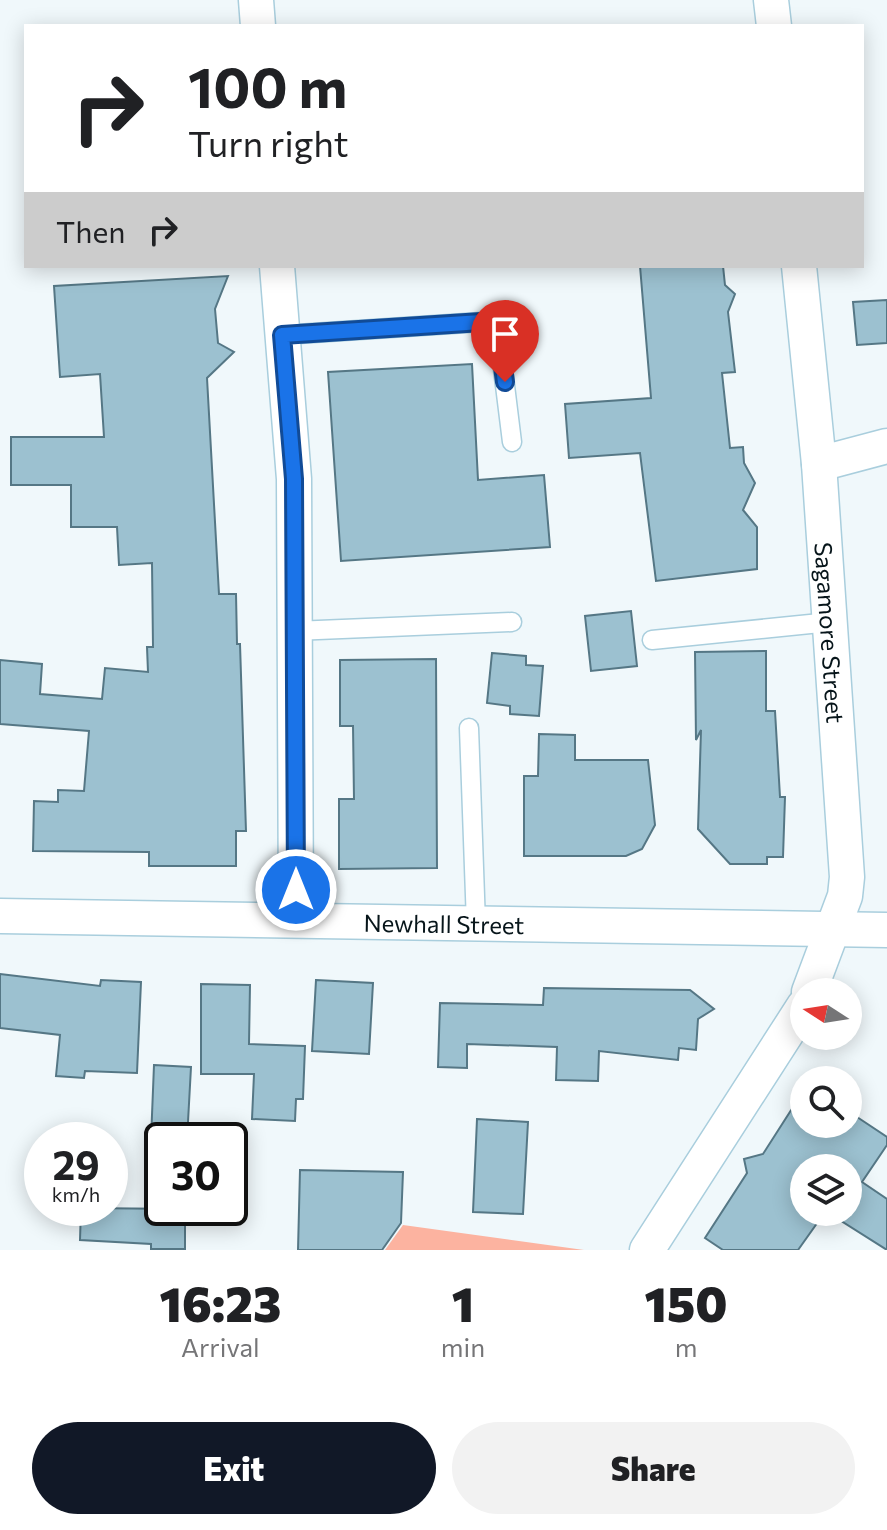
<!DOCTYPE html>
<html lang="en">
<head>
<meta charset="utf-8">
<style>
  :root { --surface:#fff; --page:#f2f2f2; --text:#202124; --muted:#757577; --accent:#111827 }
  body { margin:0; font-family:Commissioner,sans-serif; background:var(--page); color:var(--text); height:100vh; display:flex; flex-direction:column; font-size:30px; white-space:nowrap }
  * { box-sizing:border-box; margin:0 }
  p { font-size:26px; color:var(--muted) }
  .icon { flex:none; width:44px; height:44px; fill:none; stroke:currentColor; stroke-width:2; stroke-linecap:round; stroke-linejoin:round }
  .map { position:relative; height:1250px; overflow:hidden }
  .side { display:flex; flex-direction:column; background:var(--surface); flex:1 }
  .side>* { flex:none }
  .banner { position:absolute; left:24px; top:24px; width:840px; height:244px; border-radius:0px; box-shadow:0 4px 20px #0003; background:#fff; color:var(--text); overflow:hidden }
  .needle { width:52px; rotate:282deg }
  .buttons { position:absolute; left:790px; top:978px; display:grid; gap:16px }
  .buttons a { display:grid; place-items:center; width:72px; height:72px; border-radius:50%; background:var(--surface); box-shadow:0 4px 20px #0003; font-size:40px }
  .speed { position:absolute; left:24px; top:1122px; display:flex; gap:16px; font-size:40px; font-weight:700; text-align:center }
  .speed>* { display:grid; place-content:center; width:104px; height:104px; border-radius:50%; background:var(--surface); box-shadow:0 4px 20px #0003; line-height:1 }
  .speed small { font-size:20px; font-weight:400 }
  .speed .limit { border:4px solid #111; border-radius:12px; background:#fff; color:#111 }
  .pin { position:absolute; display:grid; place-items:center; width:68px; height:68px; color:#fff; margin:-82px -34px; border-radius:50% 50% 50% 0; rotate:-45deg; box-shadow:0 0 8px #0007 }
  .pin .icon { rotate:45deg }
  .me { position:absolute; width:88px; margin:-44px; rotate:0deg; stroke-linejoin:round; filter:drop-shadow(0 0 6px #0008) }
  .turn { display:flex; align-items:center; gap:28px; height:168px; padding:0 32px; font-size:36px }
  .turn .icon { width:104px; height:104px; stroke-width:2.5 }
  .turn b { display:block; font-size:56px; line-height:68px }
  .then { display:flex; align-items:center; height:76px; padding:0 32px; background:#0003; gap:16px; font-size:30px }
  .eta { display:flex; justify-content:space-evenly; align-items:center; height:136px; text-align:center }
  .eta b { font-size:48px; font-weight:800; line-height:56px }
  .primary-button { display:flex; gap:16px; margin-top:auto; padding:16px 32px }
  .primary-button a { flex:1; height:92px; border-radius:48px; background:var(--accent); color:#fff; font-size:32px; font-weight:800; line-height:92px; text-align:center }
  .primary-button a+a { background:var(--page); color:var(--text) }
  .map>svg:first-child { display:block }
</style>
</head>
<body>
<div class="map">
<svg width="887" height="1250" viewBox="0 0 887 1250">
  <rect width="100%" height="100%" fill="#f0f8fb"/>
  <polygon fill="#fcb3a0" points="403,1225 584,1250 385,1250"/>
  <g fill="#9cc1d0" stroke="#557785" stroke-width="2">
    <polygon points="640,266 723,266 725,285 735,294 728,312 735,372 722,373 730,448 743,447 744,463 755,483 743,510 757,527 757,569 656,581 640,453 569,458 565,404 651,398"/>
    <polygon points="228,276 215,309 218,343 234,352 207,378 219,594 236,594 237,644 240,644 246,831 236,831 236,866 149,866 149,852 33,851 34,801 58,802 58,790 84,791 89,731 0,724 0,660 42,664 40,694 102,699 105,668 148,672 147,647 153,647 152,563 119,565 117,527 71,527 71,485 11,485 11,437 104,437 100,374 60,377 54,286"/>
    <polygon points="887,300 887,343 857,345 853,302"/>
    <polygon points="472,364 478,480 544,475 550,547 341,561 328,372"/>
    <polygon points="631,611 637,666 591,671 585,616"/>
    <polygon points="766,651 766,711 775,711 780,797 785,797 783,857 767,857 767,864 730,864 698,829 701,730 696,740 695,652"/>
    <polygon points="492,653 526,656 526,665 543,666 539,716 510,714 510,706 487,703"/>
    <polygon points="436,659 437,868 339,869 339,799 354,799 353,726 340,726 340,660"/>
    <polygon points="539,734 575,735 575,760 648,760 655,825 642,849 626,856 524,856 524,776 538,776"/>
    <polygon points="0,974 100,986 101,980 141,982 137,1073 85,1071 84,1078 56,1076 60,1035 0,1028"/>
    <polygon points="316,980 373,983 369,1054 312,1051"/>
    <polygon points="201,984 250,985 249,1044 305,1046 303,1099 296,1099 295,1121 252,1119 254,1074 201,1074"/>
    <polygon points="544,988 690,990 714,1009 698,1019 696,1050 679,1048 678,1060 599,1051 598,1081 556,1080 557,1047 467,1044 467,1068 438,1067 440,1003 543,1005"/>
    <polygon points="154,1065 191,1067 187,1140 151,1140"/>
    <polygon points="804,1090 804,1124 848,1124 848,1111 887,1137 887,1145 862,1182 887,1199 887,1250 827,1212 848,1212 848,1168 804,1168 804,1212 825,1212 798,1250 723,1250 705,1238 747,1173 744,1159 763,1154"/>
    <polygon points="477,1119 528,1122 523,1214 473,1212"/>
    <polygon points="300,1170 403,1172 401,1223 382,1250 298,1250"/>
    <polygon points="81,1208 185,1209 185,1249 151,1249 151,1244 80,1240"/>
  </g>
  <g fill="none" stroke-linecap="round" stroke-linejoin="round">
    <g stroke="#a9cedd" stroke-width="21">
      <g id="service">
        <polyline points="282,335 497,321 512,442"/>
        <polyline points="294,631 512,622"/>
        <polyline points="652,640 830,622"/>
        <polyline points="469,728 476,924"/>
      </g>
    </g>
    <g stroke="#a9cedd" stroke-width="37">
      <g id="minor">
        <polyline points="256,0 258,26"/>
        <polyline points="771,0 774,26"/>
        <polyline points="277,266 294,479 296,919"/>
        <path id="s1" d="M799 266 819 464 847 877 845 896 809 992"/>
        <polyline points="819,464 887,446"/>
        <path id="s2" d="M0 916 887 930"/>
        <polyline points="647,1250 804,1006"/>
      </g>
    </g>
    <use href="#service" stroke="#fff" stroke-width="18"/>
    <use href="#minor" stroke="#fff" stroke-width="34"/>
  </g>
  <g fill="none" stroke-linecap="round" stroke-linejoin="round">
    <g stroke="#114b97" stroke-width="20">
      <polyline id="route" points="296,890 294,479 282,335 497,321 505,382"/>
    </g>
    <use href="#route" stroke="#1a73e8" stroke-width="14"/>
  </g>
  <g text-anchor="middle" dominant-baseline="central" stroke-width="6" stroke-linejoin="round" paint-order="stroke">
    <g font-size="24" fill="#07151a" stroke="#fff">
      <text stroke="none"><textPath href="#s1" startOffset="368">Sagamore Street</textPath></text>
      <text stroke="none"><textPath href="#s2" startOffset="444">Newhall Street</textPath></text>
    </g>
  </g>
</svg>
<div class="buttons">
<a><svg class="needle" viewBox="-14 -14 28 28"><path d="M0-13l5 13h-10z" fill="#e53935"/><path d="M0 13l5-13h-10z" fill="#757577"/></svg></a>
<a><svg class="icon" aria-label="search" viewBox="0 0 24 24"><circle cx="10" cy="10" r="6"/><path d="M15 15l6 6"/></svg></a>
<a><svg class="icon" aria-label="layers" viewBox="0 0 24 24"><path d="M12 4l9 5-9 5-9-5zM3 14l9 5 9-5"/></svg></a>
</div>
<div class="speed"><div>29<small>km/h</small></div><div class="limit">30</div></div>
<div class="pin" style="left:505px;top:382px;background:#d93025"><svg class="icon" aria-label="arrive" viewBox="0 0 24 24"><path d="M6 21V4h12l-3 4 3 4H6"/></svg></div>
<svg class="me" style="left:296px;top:890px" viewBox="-20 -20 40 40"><circle r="17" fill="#1a73e8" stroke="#fff" stroke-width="3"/><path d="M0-11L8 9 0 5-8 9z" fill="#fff"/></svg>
<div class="banner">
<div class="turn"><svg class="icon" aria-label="right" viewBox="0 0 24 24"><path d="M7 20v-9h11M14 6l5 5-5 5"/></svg><div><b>100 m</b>Turn right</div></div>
<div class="then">Then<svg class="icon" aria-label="right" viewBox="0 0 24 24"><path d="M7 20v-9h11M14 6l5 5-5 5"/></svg></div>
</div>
</div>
<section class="side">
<div class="eta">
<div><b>16:23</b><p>Arrival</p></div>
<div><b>1</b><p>min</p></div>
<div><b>150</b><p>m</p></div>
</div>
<div class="primary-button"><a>Exit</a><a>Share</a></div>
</section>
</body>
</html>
